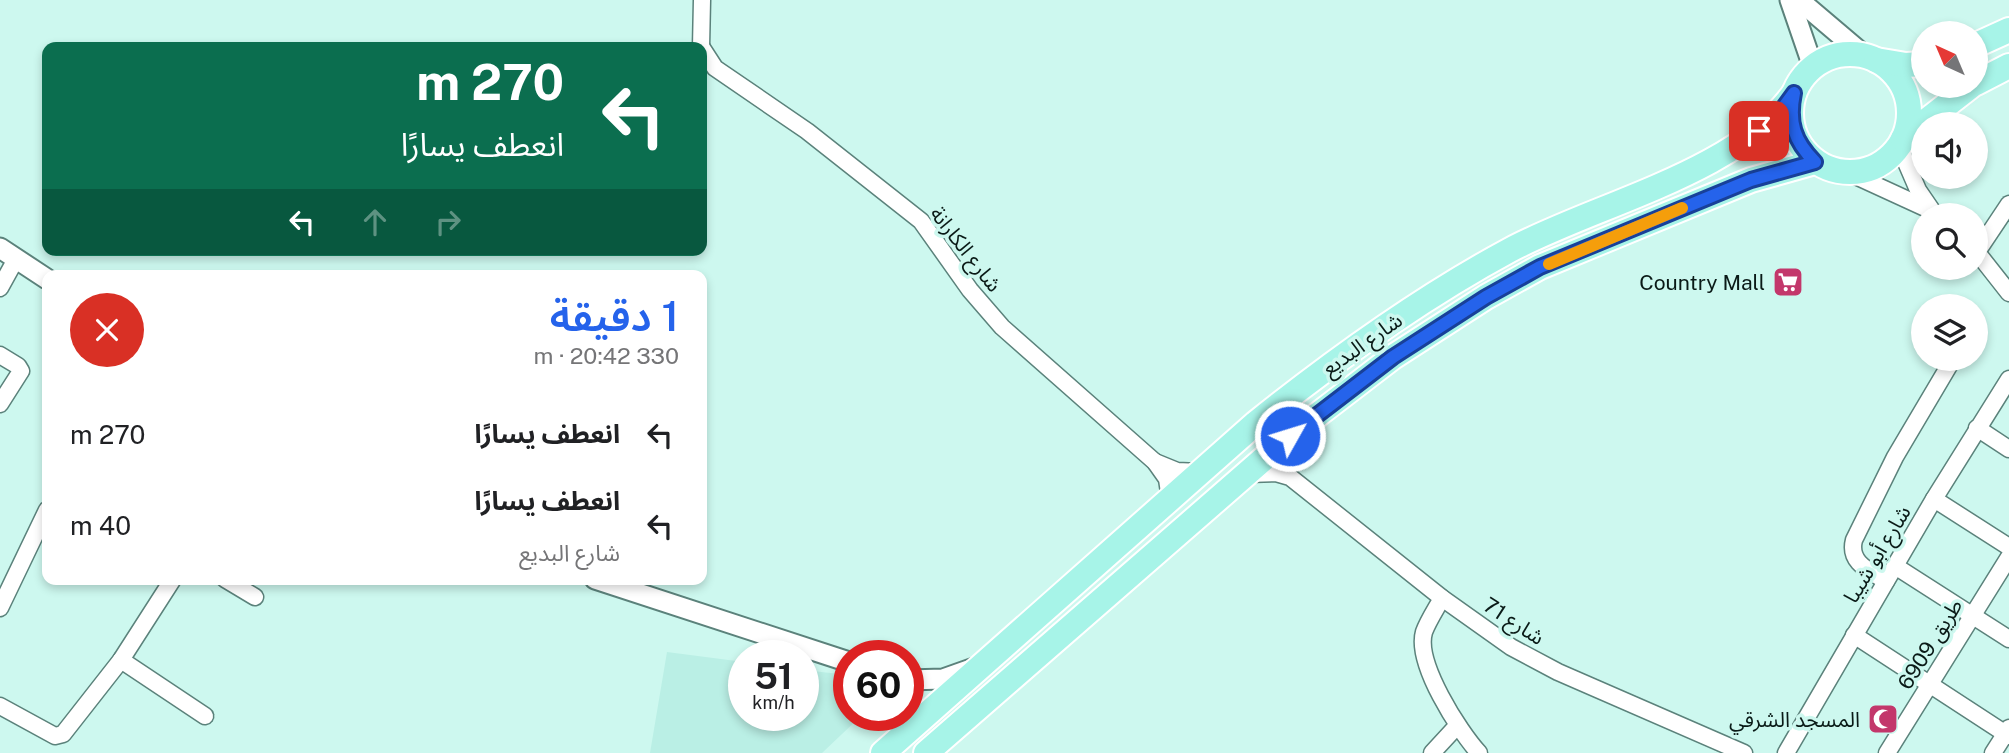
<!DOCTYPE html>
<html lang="ar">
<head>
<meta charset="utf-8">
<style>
  :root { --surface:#fff; --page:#f6f6f6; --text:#202124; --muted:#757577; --accent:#2563eb }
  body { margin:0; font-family:"Public Sans","Noto Sans Arabic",sans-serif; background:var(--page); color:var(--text); direction:rtl; height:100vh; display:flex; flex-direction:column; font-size:26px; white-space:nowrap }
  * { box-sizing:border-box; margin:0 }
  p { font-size:23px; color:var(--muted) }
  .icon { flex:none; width:38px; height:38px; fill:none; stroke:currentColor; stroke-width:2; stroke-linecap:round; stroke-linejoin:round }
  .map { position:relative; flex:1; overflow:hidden; direction:ltr }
  .drawer { position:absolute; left:42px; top:270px; width:665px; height:315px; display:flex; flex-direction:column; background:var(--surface); border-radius:14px; box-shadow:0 4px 10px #0003; direction:rtl }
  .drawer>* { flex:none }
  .guide { position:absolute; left:42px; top:42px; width:665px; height:214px; border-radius:14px; box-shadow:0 4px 10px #0003; direction:rtl; background:#0b6e4f; color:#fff; overflow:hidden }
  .needle { width:46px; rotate:316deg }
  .buttons { position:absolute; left:1911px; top:21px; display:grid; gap:14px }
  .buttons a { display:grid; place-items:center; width:77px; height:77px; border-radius:50%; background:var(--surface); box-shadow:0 4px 10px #0003; font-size:35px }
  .speed { position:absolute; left:728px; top:640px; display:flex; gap:14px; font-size:35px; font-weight:700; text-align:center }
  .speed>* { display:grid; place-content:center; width:91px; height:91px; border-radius:50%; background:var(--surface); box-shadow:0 4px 10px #0003; line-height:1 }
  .speed small { font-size:18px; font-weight:400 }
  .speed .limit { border:10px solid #d22; background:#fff; color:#111 }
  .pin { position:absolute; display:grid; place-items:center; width:60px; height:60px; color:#fff; margin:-30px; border-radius:14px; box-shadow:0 4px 10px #0006 }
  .me { position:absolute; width:77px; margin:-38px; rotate:51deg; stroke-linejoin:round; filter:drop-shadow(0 0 5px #0008) }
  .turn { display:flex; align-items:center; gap:24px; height:147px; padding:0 28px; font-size:32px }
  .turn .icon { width:91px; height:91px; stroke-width:2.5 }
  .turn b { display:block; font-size:49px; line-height:60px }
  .lanes { display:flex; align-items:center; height:66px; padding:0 28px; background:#0003; justify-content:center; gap:35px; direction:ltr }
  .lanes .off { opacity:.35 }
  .round { display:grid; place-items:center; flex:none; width:74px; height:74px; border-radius:37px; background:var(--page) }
  .summary { display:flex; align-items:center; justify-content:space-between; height:119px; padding:0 28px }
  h1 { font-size:42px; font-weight:600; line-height:52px; color:var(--accent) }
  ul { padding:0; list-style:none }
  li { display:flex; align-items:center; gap:21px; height:91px; padding:0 28px }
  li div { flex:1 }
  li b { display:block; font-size:26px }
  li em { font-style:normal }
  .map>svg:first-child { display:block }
</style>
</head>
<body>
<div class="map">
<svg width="2009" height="753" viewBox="0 0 2009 753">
  <rect width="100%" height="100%" fill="#cdf8ef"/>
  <polygon fill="#baefe5" points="667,652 744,662 744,716 803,716 803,670 849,675 849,716 861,716 822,753 650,753"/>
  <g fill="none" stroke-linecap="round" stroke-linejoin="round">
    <g stroke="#5b827b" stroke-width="19">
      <g id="minor">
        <polyline points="701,47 702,0"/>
        <polyline points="702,48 715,68 807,131 921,221 970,290 1002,327 1155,462 1167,479 1170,499"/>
        <polyline points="1899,146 1918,190 1931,209"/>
        <polyline points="1847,172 1932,211"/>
        <polyline points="1976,251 2009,293"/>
        <polyline points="1977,252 2009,204"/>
        <polyline points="0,288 16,259"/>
        <polyline points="0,355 18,366 21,371 0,404"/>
        <polyline points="1977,428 2009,449"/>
        <polyline points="1155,462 1177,471 1200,472"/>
        <polyline points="1248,474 1276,473 1290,477 1442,598 1511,647 1558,672 1744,753"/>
        <polyline points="1934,499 2009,547"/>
        <polyline points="1895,566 2009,639"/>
        <polyline points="225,579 255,597"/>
        <path d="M1886 581C1870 571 1848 563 1854 540L1895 457 1953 359"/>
        <path d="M1442 598C1436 609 1428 621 1424 632 1415 663 1459 731 1479 753"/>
        <polyline points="0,608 47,510"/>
        <polyline points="1854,635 2009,736"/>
        <polyline points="121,660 205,716"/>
        <polyline points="0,706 55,736 63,734 121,660 173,579"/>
        <polyline points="1432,753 1456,727"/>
        <polyline points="1786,753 1934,499 2009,379"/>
        <polyline points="1887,753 2009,557"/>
        <polyline points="1993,753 2009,728"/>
      </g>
    </g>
    <g stroke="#5b827b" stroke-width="23">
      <g id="tertiary">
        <polyline points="1790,0 1813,67"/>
        <polyline points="1799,0 1865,56"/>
        <polyline points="0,248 47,279"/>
        <polyline points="595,579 849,662"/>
        <polyline points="908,680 943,679 974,668"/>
      </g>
    </g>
    <g stroke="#fff" stroke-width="28">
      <g id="primary">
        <polyline points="1976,45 2009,30"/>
        <circle cx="1850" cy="113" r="59"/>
        <polyline points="1876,60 1906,65 1923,64"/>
        <polyline points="1976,83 2009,66"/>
        <polyline points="1903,139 1971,86"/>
        <path d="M883 753 1256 423C1336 359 1419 299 1510 250 1596 204 1737 173 1794 93"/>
        <polyline points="926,753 1290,436 1393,357 1486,297 1540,267 1751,180 1815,162"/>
      </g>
    </g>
    <use href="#minor" stroke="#fff" stroke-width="16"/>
    <use href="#tertiary" stroke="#fff" stroke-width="19"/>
    <use href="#primary" stroke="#a7f4e8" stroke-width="24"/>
  </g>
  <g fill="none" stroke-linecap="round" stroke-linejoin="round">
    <g stroke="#184099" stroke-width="18">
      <path id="route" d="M1290 436 1393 357 1486 297 1540 267 1751 180 1815 162C1794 141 1788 122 1794 93L1778 115 1759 131"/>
    </g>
    <use href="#route" stroke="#2563eb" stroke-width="12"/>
    <polyline stroke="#f59e0b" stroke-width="12" points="1549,264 1682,208"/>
  </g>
  <defs>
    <g id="supermarket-square" transform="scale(1.575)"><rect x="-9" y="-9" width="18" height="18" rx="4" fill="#c3376b" stroke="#cdf8ef"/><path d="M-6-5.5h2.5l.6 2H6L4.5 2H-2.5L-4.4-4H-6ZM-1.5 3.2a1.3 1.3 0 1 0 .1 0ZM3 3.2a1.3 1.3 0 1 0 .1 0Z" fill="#fff"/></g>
    <g id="mosque-square" transform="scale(1.575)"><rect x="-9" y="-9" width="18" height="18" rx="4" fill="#c3376b" stroke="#cdf8ef"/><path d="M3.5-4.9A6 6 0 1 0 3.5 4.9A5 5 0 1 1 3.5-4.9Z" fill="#fff"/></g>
  </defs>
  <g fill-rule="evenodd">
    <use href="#supermarket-square" x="1788" y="282"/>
    <use href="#mosque-square" x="1883" y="719"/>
  </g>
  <g text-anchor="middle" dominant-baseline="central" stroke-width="7" stroke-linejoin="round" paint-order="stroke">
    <g font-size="21" fill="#0a1a17" stroke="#cdf8ef">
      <text transform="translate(966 249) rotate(52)">شارع الكارانة</text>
      <text transform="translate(1362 344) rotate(-35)">شارع البديع</text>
      <text transform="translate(1877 554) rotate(-59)">شارع أبو شيبا</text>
      <text transform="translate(1514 621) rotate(33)">شارع 71</text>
      <text transform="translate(1930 644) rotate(-58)">طريق 6909</text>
    </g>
    <g font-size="21" fill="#0a1a17" stroke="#cdf8ef" text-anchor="end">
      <text x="1765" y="282">Country Mall</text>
      <text x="1860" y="719">المسجد الشرقي</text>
    </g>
  </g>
</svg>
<div class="buttons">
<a><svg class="needle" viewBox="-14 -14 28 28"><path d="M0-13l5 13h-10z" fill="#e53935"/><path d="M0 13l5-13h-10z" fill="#757577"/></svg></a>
<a><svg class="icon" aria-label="sound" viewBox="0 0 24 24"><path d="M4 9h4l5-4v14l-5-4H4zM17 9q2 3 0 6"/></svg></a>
<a><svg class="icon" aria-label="search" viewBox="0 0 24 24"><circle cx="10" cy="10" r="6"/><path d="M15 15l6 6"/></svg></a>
<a><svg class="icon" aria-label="layers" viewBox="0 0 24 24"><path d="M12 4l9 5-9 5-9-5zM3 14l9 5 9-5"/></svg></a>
</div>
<div class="speed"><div>51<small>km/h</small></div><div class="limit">60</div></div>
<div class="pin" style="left:1759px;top:131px;background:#d93025"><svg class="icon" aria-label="arrive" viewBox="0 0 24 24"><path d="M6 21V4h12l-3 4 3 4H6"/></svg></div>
<svg class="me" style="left:1290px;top:436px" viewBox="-20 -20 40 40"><circle r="17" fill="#2563eb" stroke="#fff" stroke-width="3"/><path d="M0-11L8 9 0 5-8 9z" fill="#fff"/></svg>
<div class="guide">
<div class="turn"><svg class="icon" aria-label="left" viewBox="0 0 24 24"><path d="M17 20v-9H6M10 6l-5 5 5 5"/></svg><div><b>270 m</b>انعطف يسارًا</div></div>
<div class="lanes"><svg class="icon" aria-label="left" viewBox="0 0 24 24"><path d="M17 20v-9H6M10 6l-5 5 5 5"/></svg><svg class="icon off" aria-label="ahead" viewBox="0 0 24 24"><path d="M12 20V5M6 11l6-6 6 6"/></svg><svg class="icon off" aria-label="right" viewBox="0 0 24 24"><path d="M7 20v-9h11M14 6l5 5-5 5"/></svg></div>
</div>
<section class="drawer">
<div class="summary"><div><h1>1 دقيقة</h1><p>330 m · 20:42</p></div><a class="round" style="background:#d93025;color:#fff"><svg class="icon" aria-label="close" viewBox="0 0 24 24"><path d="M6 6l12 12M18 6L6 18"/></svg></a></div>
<ul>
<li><svg class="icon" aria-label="left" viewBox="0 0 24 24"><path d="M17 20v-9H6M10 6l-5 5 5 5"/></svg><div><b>انعطف يسارًا</b></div><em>270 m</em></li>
<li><svg class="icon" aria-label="left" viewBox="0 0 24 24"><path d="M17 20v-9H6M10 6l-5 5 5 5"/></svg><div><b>انعطف يسارًا</b><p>شارع البديع</p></div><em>40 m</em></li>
</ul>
</section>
</div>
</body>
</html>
